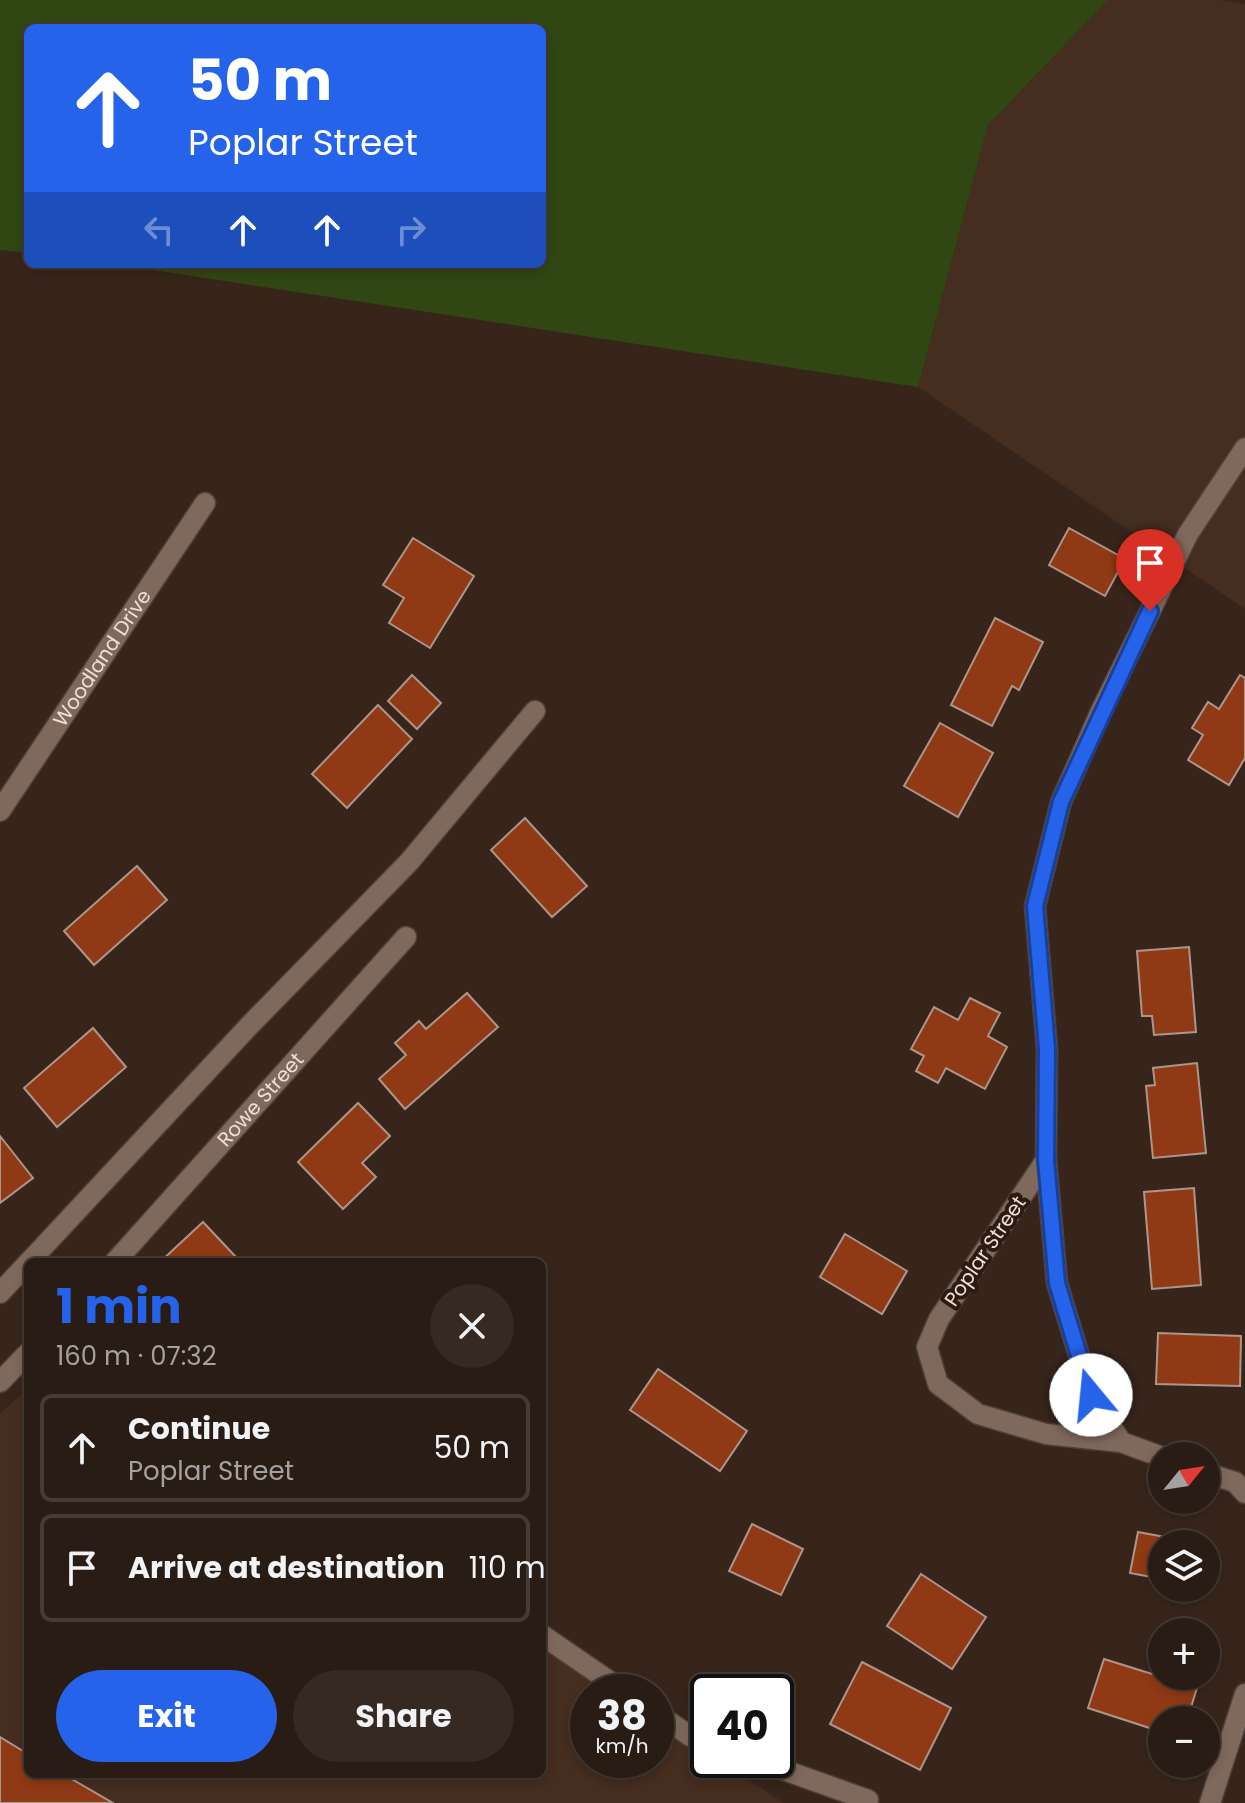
<!DOCTYPE html>
<html lang="en">
<head>
<meta charset="utf-8">
<style>
  :root { --surface:#291c14; --page:#352922; --text:#f1f3f6; --muted:#a5a1a0; --line:#453a34; --accent:#2563eb }
  body { margin:0; font-family:Poppins,sans-serif; background:var(--page); color:var(--text); height:100vh; display:flex; flex-direction:column; font-size:30px; white-space:nowrap }
  * { box-sizing:border-box; margin:0 }
  p { font-size:26px; color:var(--muted) }
  .icon { flex:none; width:44px; height:44px; fill:none; stroke:currentColor; stroke-width:2; stroke-linecap:round; stroke-linejoin:round }
  .map { position:relative; flex:1; overflow:hidden }
  .details { position:absolute; left:24px; top:1258px; width:522px; height:520px; display:flex; flex-direction:column; background:var(--surface); border-radius:12px; box-shadow:0 4px 12px #0003,0 0 0 2px var(--line) }
  .details>* { flex:none }
  .banner { position:absolute; left:24px; top:24px; width:522px; height:244px; border-radius:12px; box-shadow:0 4px 12px #0003,0 0 0 2px var(--line); background:#2563eb; color:#fff; overflow:hidden }
  .needle { width:52px; rotate:60deg }
  .tools { position:absolute; left:1148px; top:1442px; display:grid; gap:16px }
  .tools a { display:grid; place-items:center; width:72px; height:72px; border-radius:50%; background:var(--surface); box-shadow:0 4px 12px #0003,0 0 0 2px var(--line); font-size:40px }
  .speed { position:absolute; left:570px; top:1674px; display:flex; gap:16px; font-size:40px; font-weight:700; text-align:center }
  .speed>* { display:grid; place-content:center; width:104px; height:104px; border-radius:50%; background:var(--surface); box-shadow:0 4px 12px #0003,0 0 0 2px var(--line); line-height:1 }
  .speed small { font-size:20px; font-weight:400 }
  .speed .limit { border:4px solid #111; border-radius:12px; background:#fff; color:#111 }
  .pin { position:absolute; display:grid; place-items:center; width:68px; height:68px; color:#fff; margin:-82px -34px; border-radius:50% 50% 50% 0; rotate:-45deg; box-shadow:0 0 8px #0007 }
  .pin .icon { rotate:45deg }
  .me { position:absolute; width:88px; margin:-44px; rotate:343deg; stroke-linejoin:round; filter:drop-shadow(0 0 6px #0008) }
  .turn { display:flex; align-items:center; gap:28px; height:168px; padding:0 32px; font-size:36px }
  .turn .icon { width:104px; height:104px; stroke-width:2.5 }
  .turn b { display:block; font-size:56px; line-height:68px }
  .lanes { display:flex; align-items:center; height:76px; padding:0 32px; background:#0003; justify-content:center; gap:40px; direction:ltr }
  .lanes .off { opacity:.35 }
  .round { display:grid; place-items:center; flex:none; width:84px; height:84px; border-radius:42px; background:var(--page) }
  .headline { display:flex; align-items:center; justify-content:space-between; height:136px; padding:0 32px }
  h1 { font-size:48px; font-weight:700; line-height:60px; color:var(--accent) }
  .cta { display:flex; gap:16px; margin-top:auto; padding:16px 32px }
  .cta a { flex:1; height:92px; border-radius:48px; background:var(--accent); color:#fff; font-size:32px; font-weight:700; line-height:92px; text-align:center }
  .cta a+a { background:var(--page); color:var(--text) }
  ul { padding:0; list-style:none }
  li { display:flex; align-items:center; gap:24px; height:108px; margin:0 16px 12px; padding:0 16px; border:4px solid var(--line); border-radius:12px }
  li div { flex:1 }
  li b { display:block; font-size:30px }
  li em { font-style:normal }
  .map>svg:first-child { display:block }
</style>
</head>
<body>
<div class="map">
<svg width="1245" height="1803" viewBox="0 0 1245 1803">
  <rect width="100%" height="100%" fill="#37251b"/>
  <g fill="#452d1f">
    <polygon points="1108,0 1220,0 1245,4 1245,609 918,387 988,125"/>
    <polygon points="28,1389 28,1774 542,1774 542,1646 613,1692 588,1692 588,1760 656,1760 656,1720 708,1753 708,1760 718,1760 784,1803 0,1803 0,1413"/>
  </g>
  <polygon fill="#304713" points="0,0 1108,0 988,125 918,387 114,264 542,264 542,28 28,28 28,253 0,250"/>
  <g fill="#8f3a14" stroke="#ae958b" stroke-width="2">
    <polygon points="1069,528 1125,559 1105,596 1049,565"/>
    <polygon points="413,538 474,576 430,648 389,623 404,598 383,585"/>
    <polygon points="995,618 1043,642 1019,690 1012,686 992,726 951,705"/>
    <polygon points="412,675 441,703 417,729 388,701"/>
    <polygon points="1240,675 1245,678 1245,758 1229,785 1188,760 1203,735 1192,728 1208,702 1219,709"/>
    <polygon points="378,705 412,739 347,808 312,774"/>
    <polygon points="940,723 993,753 958,817 904,786"/>
    <polygon points="525,818 587,886 552,917 491,850"/>
    <polygon points="137,866 167,900 94,965 64,931"/>
    <polygon points="1189,947 1196,1032 1154,1035 1152,1016 1142,1016 1137,951"/>
    <polygon points="467,993 498,1027 405,1109 379,1079 406,1055 395,1043 419,1021 426,1029"/>
    <polygon points="970,998 1000,1013 988,1036 1007,1047 985,1089 946,1068 938,1083 916,1071 924,1056 911,1049 934,1007 958,1020"/>
    <polygon points="93,1028 126,1067 57,1127 24,1088"/>
    <polygon points="1197,1063 1206,1153 1153,1158 1146,1086 1155,1085 1153,1068"/>
    <polygon points="358,1103 390,1136 362,1163 376,1177 343,1209 298,1162"/>
    <polygon points="0,1136 33,1178 0,1203"/>
    <polygon points="1194,1188 1201,1285 1152,1289 1144,1192"/>
    <polygon points="203,1222 235,1256 228,1262 160,1262"/>
    <polygon points="845,1234 907,1271 882,1314 820,1277"/>
    <polygon points="1158,1333 1241,1336 1240,1386 1156,1384"/>
    <polygon points="658,1369 747,1431 720,1471 630,1410"/>
    <polygon points="752,1524 803,1549 781,1595 729,1571"/>
    <polygon points="1138,1532 1198,1543 1198,1544 1162,1544 1162,1579 1130,1573"/>
    <polygon points="921,1574 986,1617 952,1669 887,1626"/>
    <polygon points="1104,1659 1197,1688 1187,1720 1162,1720 1162,1732 1088,1708"/>
    <polygon points="862,1662 951,1708 920,1770 830,1724"/>
    <polygon points="0,1737 28,1754 28,1774 63,1774 113,1803 0,1803"/>
  </g>
  <g fill="none" stroke-linecap="round" stroke-linejoin="round">
    <g stroke="#4f4038" stroke-width="23">
      <g id="minor">
        <path id="s1" d="M0 811 205 503"/>
        <polyline points="1046,1160 939,1319 927,1347 938,1384 978,1414 1046,1434 1121,1442 1162,1457"/>
        <polyline points="29,1262 248,1027 409,862 535,711"/>
        <path id="s2" d="M115 1262 406 937"/>
        <polyline points="0,1293 28,1263"/>
        <polyline points="0,1382 28,1353"/>
        <polyline points="1121,1442 1091,1395 1057,1283 1046,1160 1047,1049 1035,906 1061,802 1101,711 1188,534 1245,448"/>
        <polyline points="1206,1473 1235,1482 1245,1493"/>
        <polyline points="542,1635 625,1692"/>
        <polyline points="656,1713 690,1736 708,1743"/>
        <polyline points="756,1760 868,1800"/>
        <polyline points="1210,1803 1245,1694"/>
      </g>
    </g>
    <use href="#minor" stroke="#7f695d" stroke-width="20"/>
  </g>
  <g fill="none" stroke-linecap="round" stroke-linejoin="round">
    <g stroke="#184099" stroke-width="20">
      <polyline id="route" points="1091,1395 1057,1283 1046,1160 1047,1049 1035,906 1061,802 1150,611"/>
    </g>
    <use href="#route" stroke="#2563eb" stroke-width="14"/>
  </g>
  <g text-anchor="middle" dominant-baseline="central" stroke-width="8" stroke-linejoin="round" paint-order="stroke">
    <g font-size="20" fill="#ecdfd9" stroke="#2d1b11">
      <text stroke="none"><textPath href="#s1" startOffset="184">Woodland Drive</textPath></text>
      <text stroke="none"><textPath href="#s2" startOffset="218">Rowe Street</textPath></text>
      <text transform="translate(985 1251) rotate(-56)">Poplar Street</text>
    </g>
  </g>
</svg>
<div class="tools">
<a><svg class="needle" viewBox="-14 -14 28 28"><path d="M0-13l5 13h-10z" fill="#e53935"/><path d="M0 13l5-13h-10z" fill="#a5a1a0"/></svg></a>
<a><svg class="icon" aria-label="layers" viewBox="0 0 24 24"><path d="M12 4l9 5-9 5-9-5zM3 14l9 5 9-5"/></svg></a>
<a>+</a>
<a>−</a>
</div>
<div class="speed"><div>38<small>km/h</small></div><div class="limit">40</div></div>
<div class="pin" style="left:1150px;top:611px;background:#d93025"><svg class="icon" aria-label="arrive" viewBox="0 0 24 24"><path d="M6 21V4h12l-3 4 3 4H6"/></svg></div>
<svg class="me" style="left:1091px;top:1395px" viewBox="-20 -20 40 40"><circle r="19" fill="#fff"/><path d="M0-13L10 11 0 6-10 11z" fill="#2563eb"/></svg>
<div class="banner">
<div class="turn"><svg class="icon" aria-label="ahead" viewBox="0 0 24 24"><path d="M12 20V5M6 11l6-6 6 6"/></svg><div><b>50 m</b>Poplar Street</div></div>
<div class="lanes"><svg class="icon off" aria-label="left" viewBox="0 0 24 24"><path d="M17 20v-9H6M10 6l-5 5 5 5"/></svg><svg class="icon" aria-label="ahead" viewBox="0 0 24 24"><path d="M12 20V5M6 11l6-6 6 6"/></svg><svg class="icon" aria-label="ahead" viewBox="0 0 24 24"><path d="M12 20V5M6 11l6-6 6 6"/></svg><svg class="icon off" aria-label="right" viewBox="0 0 24 24"><path d="M7 20v-9h11M14 6l5 5-5 5"/></svg></div>
</div>
<section class="details">
<div class="headline"><div><h1>1 min</h1><p>160 m · 07:32</p></div><a class="round"><svg class="icon" aria-label="close" viewBox="0 0 24 24"><path d="M6 6l12 12M18 6L6 18"/></svg></a></div>
<ul>
<li><svg class="icon" aria-label="ahead" viewBox="0 0 24 24"><path d="M12 20V5M6 11l6-6 6 6"/></svg><div><b>Continue</b><p>Poplar Street</p></div><em>50 m</em></li>
<li><svg class="icon" aria-label="arrive" viewBox="0 0 24 24"><path d="M6 21V4h12l-3 4 3 4H6"/></svg><div><b>Arrive at destination</b></div><em>110 m</em></li>
</ul>
<div class="cta"><a>Exit</a><a>Share</a></div>
</section>
</div>
</body>
</html>
